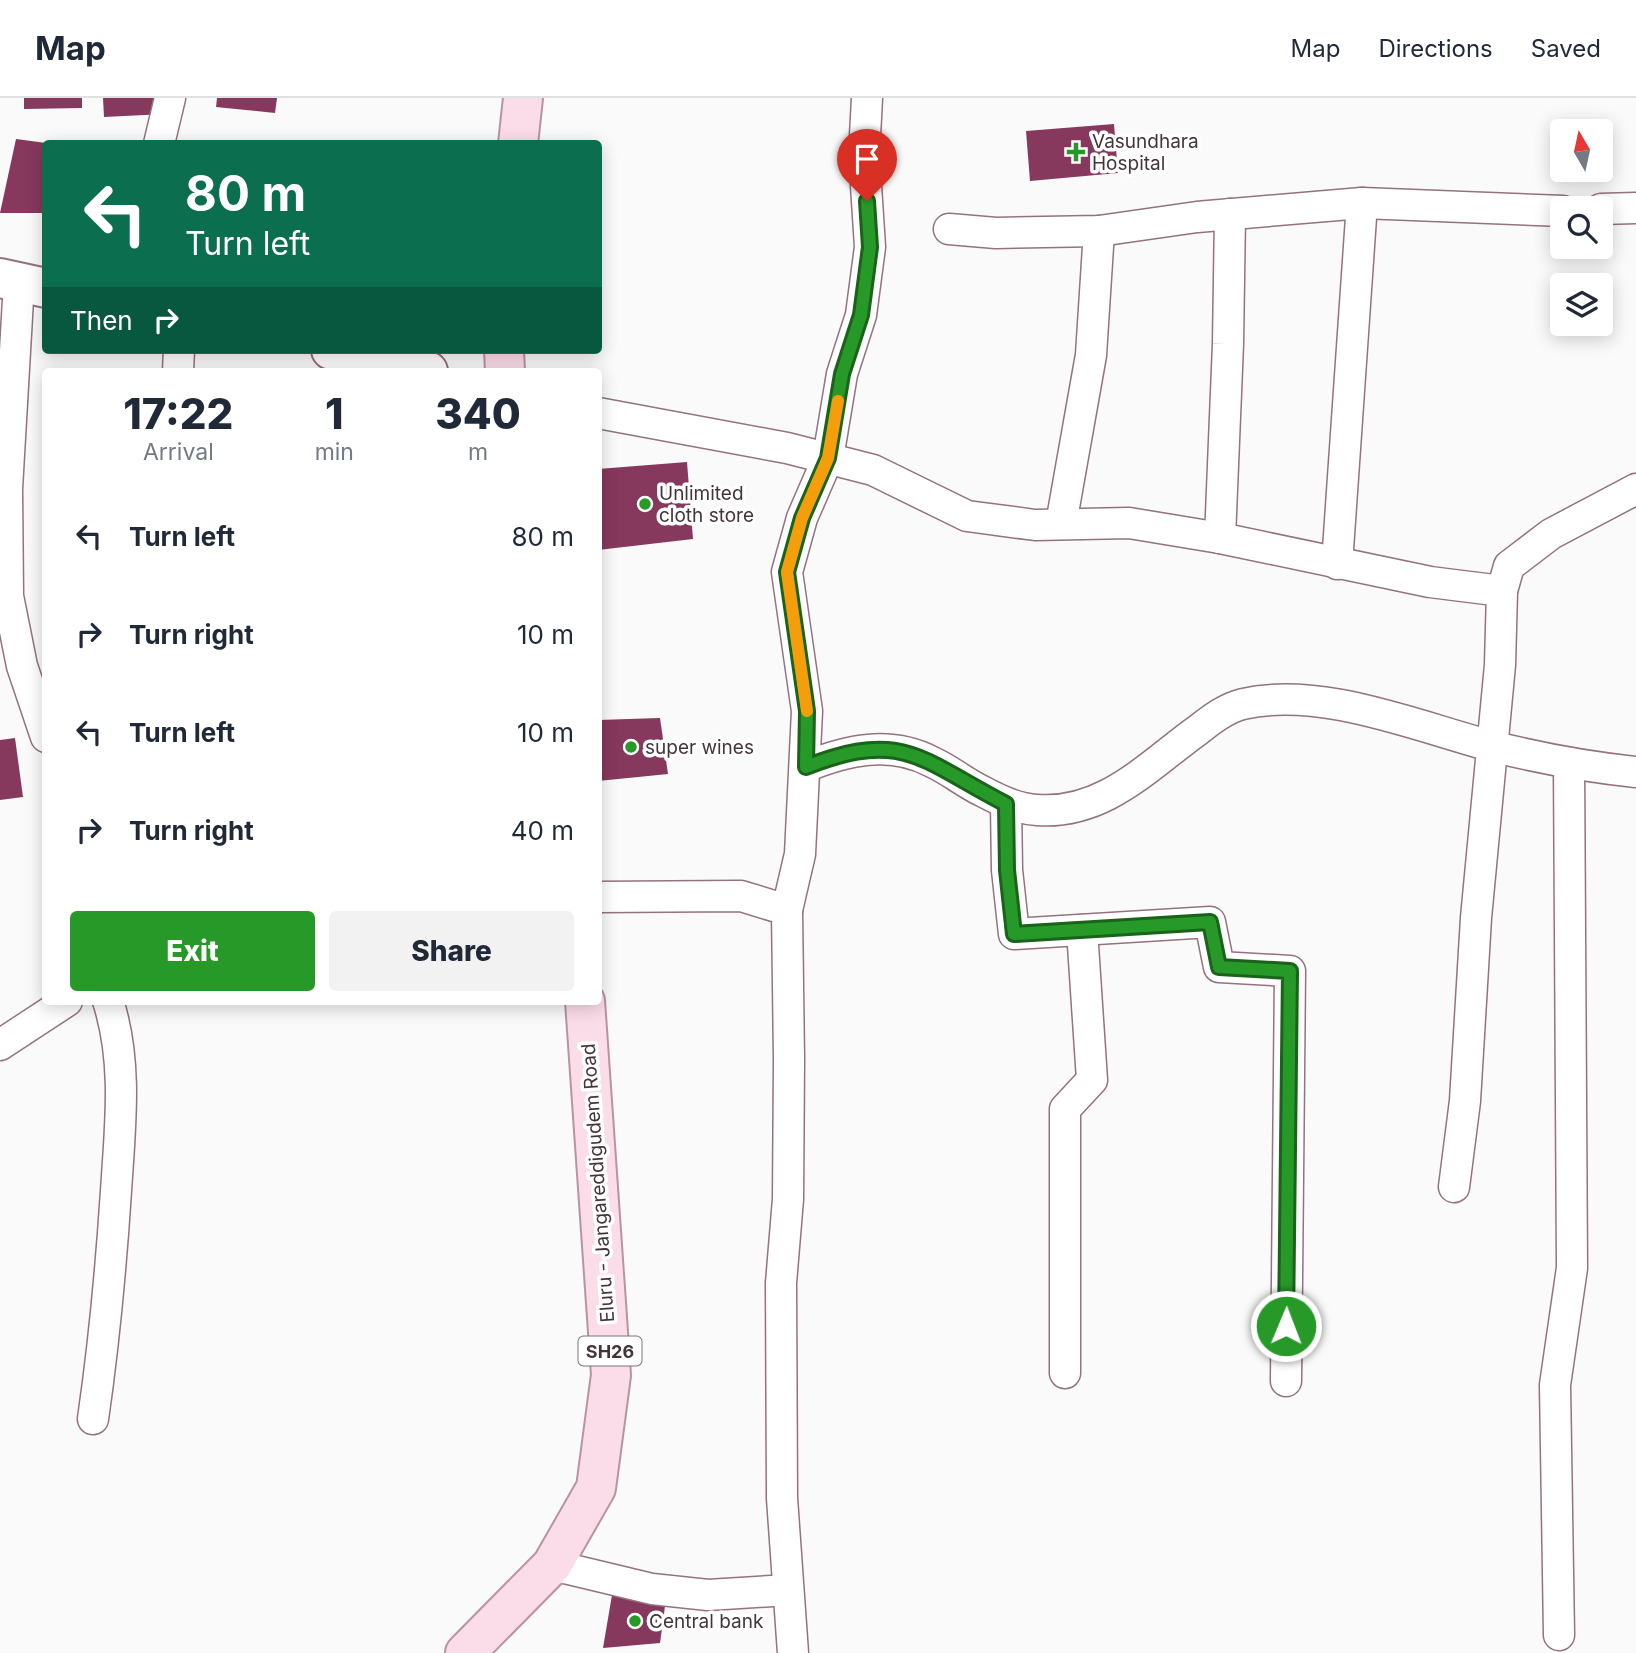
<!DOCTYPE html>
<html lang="en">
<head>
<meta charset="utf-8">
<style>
  :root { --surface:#fff; --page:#f2f2f3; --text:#1f2937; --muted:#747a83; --line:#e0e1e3; --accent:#279928 }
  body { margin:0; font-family:Inter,sans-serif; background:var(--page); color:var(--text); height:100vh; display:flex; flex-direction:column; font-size:26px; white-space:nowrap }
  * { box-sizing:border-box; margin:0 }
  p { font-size:23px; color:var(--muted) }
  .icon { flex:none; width:38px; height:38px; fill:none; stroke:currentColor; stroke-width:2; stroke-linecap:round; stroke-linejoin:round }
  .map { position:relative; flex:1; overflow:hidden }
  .panel { position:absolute; left:42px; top:270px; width:560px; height:637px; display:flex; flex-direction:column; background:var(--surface); border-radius:7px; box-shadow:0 4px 18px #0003 }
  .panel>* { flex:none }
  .guide { position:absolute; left:42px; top:42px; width:560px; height:214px; border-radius:7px; box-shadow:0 4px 18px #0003; background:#0b6e4f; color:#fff; overflow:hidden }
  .needle { width:46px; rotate:351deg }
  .fabs { position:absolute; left:1550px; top:21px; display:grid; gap:14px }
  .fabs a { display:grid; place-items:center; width:63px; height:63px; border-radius:7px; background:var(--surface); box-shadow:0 4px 18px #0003; font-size:35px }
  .pin { position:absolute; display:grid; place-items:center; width:60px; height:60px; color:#fff; margin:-72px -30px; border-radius:50% 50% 50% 0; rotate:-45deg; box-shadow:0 0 7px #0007 }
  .pin .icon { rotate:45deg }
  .me { position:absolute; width:77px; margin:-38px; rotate:1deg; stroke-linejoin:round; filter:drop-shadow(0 0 5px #0008) }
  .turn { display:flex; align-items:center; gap:24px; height:147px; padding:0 28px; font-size:32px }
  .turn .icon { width:91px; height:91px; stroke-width:2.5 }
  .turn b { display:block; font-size:49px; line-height:60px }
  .then { display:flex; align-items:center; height:66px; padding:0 28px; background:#0003; gap:14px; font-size:26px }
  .eta { display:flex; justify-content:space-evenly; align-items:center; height:119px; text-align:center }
  .eta b { font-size:42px; font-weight:800; line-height:49px }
  .cta { display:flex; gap:14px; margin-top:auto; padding:14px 28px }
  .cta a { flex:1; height:80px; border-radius:7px; background:var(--accent); color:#fff; font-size:28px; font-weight:800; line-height:80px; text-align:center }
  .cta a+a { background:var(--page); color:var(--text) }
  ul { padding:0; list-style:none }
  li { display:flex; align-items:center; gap:21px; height:98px; padding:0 28px }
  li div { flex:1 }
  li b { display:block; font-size:26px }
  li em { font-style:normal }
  header { display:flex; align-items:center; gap:42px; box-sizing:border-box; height:98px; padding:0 35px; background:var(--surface); border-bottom:2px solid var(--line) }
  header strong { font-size:33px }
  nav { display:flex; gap:38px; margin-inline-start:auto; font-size:24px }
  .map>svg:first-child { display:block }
</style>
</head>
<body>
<header>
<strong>Map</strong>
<nav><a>Map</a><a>Directions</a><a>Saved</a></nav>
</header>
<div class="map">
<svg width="1636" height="1555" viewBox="0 0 1636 1555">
  <rect width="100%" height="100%" fill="#fafafa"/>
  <g fill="#86385d">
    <polygon points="24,0 82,0 82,10 24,11"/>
    <polygon points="103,0 164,0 165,16 104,19"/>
    <polygon points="217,0 277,0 275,15 216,9"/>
    <polygon points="1114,26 1118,75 1030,83 1026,33"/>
    <polygon points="16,41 46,45 46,115 0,115"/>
    <polygon points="687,364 693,441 598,452 598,371"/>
    <polygon points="660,620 668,676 598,683 598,622"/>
    <polygon points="15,640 23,699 0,702 0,642"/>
    <polygon points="612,1497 666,1501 660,1545 603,1550"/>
  </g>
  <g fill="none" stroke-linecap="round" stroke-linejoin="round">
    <g stroke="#94727f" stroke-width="33">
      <g id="minor">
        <polyline points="159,46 170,0"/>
        <polyline points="1601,111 1636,110"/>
        <polyline points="949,131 996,135 1099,133 1197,119 1362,105 1563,113"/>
        <polyline points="19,184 7,391 8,498 22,568 46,639"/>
        <polyline points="178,273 179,252"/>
        <polyline points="598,315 787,350 873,372 967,418 1035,427 1129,425 1220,440 1430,484 1502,493"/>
        <polyline points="1061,426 1091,257 1099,133"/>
        <polyline points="1220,440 1228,246 1230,116"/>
        <polyline points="1337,466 1362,105"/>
        <path d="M805 669C847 652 890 642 932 664 950 672 965 685 982 693 999 702 1017 711 1037 712 1104 717 1148 668 1198 632 1211 622 1226 610 1243 606 1320 588 1416 628 1491 648 1539 660 1587 669 1636 674"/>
        <polyline points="1006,706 1007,772 1014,836 1210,824 1219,869 1290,873 1286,1283"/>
        <polyline points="598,799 741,798 787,812 789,962 788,1101 781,1185 782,1400 793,1555"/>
        <polyline points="787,812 800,756 807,613 787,474 802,420 828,360 842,276 861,217 870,149 864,57 867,0"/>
        <polyline points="0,947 67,903"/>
        <polyline points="1454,1089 1465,1003 1476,820 1500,567 1502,493 1509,468 1551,436 1636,391"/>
        <polyline points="1065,1275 1065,1011 1092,982 1082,832"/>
        <path d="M93 1321C104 1245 111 1170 116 1093 120 1029 128 965 108 903"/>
        <polyline points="552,1467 652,1491 708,1497 788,1492"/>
        <polyline points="1559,1537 1555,1287 1572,1170 1569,665"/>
      </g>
    </g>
    <g stroke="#94727f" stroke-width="42">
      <g id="secondary">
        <polyline points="0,180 46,190"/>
        <polyline points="331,252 428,273"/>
      </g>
    </g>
    <g stroke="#ba93a2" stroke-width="42">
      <g id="primary">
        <polyline points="518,46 523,0"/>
        <polyline points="504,252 505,273"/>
        <polyline points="465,1555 552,1467 596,1390 611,1277 585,903"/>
      </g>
    </g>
    <use href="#minor" stroke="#fff" stroke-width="30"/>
    <use href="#secondary" stroke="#fff" stroke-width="38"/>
    <use href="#primary" stroke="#fbdde9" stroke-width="38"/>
  </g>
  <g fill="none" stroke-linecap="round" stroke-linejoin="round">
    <g stroke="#19631a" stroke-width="18">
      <path id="route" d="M867 103 870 149 861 217 842 276 828 360 802 420 787 474 807 613 806 669C904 630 922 663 1006 706L1007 772 1014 836 1210 824 1219 869 1290 873 1286 1228"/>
    </g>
    <use href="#route" stroke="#279928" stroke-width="12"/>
    <polyline stroke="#f59e0b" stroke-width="12" points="807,613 787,474 802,420 828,360 838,303"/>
  </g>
  <g fill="#279928" stroke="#fff" stroke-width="2.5">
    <path d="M1072.5 43.5h7v7h7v7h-7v7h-7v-7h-7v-7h7z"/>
    <circle cx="645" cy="406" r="7"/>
    <circle cx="631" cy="649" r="7"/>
    <circle cx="635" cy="1523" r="7"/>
  </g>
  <g text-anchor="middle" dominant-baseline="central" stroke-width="7" stroke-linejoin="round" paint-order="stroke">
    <rect fill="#fff" stroke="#7c7276" stroke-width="2" x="578.5" y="1238.5" width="63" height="29" rx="5"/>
    <g font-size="18" font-weight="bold" fill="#44353b">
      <text x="610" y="1253">SH26</text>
    </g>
    <g font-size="19" fill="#44353b" stroke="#fff" text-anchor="start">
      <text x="1092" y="43">Vasundhara<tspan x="1092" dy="22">Hospital</tspan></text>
      <text x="659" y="395">Unlimited<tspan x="659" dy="22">cloth store</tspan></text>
      <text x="645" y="649">super wines</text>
      <text x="649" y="1523">Central bank</text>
    </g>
    <g font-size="19" fill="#44353b" stroke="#fff">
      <text transform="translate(598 1085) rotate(-94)">Eluru - Jangareddigudem Road</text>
    </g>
  </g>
</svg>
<div class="fabs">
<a><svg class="needle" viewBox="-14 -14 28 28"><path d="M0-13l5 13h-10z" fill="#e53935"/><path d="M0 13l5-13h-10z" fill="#747a83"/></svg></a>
<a><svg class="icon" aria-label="search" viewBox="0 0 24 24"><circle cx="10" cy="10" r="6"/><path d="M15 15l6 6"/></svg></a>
<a><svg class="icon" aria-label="layers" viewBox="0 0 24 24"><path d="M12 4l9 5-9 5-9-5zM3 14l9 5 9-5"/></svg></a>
</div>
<div class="pin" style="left:867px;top:103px;background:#d93025"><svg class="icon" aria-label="arrive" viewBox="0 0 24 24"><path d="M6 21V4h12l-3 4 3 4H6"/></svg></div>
<svg class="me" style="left:1286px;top:1228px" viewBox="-20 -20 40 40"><circle r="17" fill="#279928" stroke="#fff" stroke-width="3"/><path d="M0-11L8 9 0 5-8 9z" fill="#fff"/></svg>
<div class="guide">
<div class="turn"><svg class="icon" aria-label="left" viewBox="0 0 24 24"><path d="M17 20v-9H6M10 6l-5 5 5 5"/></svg><div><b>80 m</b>Turn left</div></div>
<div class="then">Then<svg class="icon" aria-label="right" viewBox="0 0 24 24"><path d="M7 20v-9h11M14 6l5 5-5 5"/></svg></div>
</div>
<section class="panel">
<div class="eta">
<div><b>17:22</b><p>Arrival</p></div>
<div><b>1</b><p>min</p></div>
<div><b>340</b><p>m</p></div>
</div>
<ul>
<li><svg class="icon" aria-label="left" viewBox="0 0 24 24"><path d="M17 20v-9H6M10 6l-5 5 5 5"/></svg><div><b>Turn left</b></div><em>80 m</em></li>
<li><svg class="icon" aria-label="right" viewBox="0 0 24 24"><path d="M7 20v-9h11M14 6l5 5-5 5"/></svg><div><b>Turn right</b></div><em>10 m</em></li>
<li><svg class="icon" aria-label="left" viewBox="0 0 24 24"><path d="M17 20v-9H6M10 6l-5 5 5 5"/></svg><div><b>Turn left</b></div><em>10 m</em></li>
<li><svg class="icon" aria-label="right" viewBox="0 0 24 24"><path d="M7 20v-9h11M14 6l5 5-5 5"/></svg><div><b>Turn right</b></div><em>40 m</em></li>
</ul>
<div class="cta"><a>Exit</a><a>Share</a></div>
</section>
</div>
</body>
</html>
